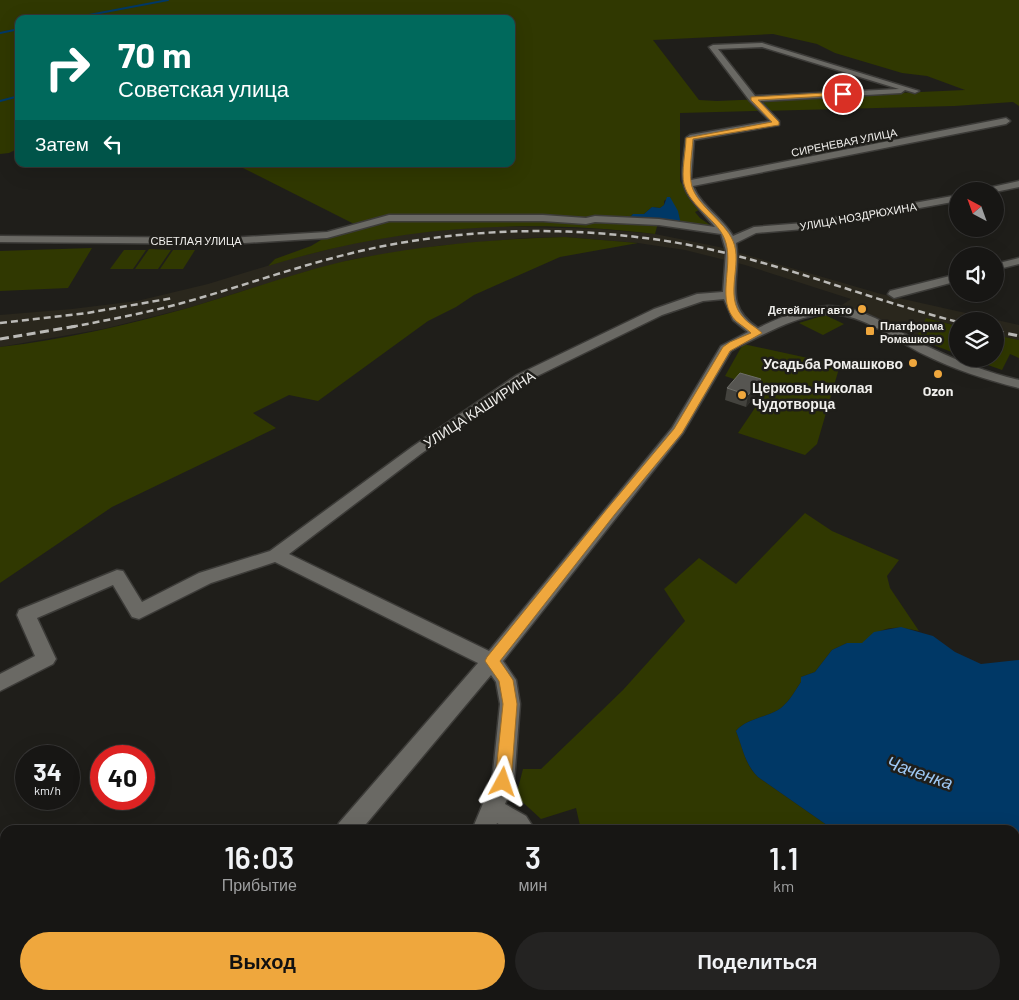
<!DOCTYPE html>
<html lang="ru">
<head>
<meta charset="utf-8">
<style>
  :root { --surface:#171614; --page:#242322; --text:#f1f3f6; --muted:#9e9fa0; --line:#363534; --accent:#efa73d }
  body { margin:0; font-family:Barlow,sans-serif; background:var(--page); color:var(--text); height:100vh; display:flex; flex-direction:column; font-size:19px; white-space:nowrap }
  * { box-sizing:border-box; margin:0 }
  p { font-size:16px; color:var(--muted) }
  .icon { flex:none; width:28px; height:28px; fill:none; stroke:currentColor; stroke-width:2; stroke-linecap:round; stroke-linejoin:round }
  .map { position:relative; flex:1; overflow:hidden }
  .details { position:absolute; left:0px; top:825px; width:1020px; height:175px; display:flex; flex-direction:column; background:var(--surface); border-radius:15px 15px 0 0; box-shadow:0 5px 20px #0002,0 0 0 1px var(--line) }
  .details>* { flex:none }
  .top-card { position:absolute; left:15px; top:15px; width:500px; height:152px; border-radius:10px; box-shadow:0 5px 20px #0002,0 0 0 1px var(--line); background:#00695c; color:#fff; overflow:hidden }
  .needle { width:32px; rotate:319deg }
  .controls { position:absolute; left:949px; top:182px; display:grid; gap:10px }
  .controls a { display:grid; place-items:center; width:55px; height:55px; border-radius:50%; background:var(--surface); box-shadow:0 5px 20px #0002,0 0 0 1px var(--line); font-size:25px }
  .speed { position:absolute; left:15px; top:745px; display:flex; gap:10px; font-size:25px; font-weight:700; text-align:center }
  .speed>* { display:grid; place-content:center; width:65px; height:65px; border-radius:50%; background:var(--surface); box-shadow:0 5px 20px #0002,0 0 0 1px var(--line); line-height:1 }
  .speed small { font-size:12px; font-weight:400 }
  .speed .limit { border:8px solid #d22; background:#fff; color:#111 }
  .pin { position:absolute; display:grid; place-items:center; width:42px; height:42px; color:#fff; margin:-21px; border:2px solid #fff; border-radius:50%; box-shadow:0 1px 5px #0007 }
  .me { position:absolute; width:55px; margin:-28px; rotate:5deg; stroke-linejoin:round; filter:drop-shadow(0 0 4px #0008) }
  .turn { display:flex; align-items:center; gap:18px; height:105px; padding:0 20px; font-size:22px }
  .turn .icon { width:65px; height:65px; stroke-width:2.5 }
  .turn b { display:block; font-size:35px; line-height:42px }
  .then { display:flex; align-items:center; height:48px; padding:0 20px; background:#0003; gap:10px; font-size:19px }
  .eta { display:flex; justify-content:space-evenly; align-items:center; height:85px; text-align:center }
  .eta b { font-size:30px; font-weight:600; line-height:35px }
  .cta { display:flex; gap:10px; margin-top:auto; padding:10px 20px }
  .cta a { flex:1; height:58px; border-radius:30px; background:var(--accent); color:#111; font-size:20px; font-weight:600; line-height:58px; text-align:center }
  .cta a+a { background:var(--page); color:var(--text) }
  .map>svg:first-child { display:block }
</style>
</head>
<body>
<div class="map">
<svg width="1019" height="1000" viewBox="0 0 1019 1000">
  <rect width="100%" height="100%" fill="#1f1e1a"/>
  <polygon fill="#2a271d" points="493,226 600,229 655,234 719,247 881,294 1019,325 1019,340 995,335 995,321 958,321 957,326 927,318 917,336 836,309 851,299 745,265 685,250 638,243 565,237 526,238 437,246 354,259 305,272 188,308 103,329 0,347 0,315 72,309 137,301 208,284 293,258 350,244 411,233"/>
  <g fill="#303801" fill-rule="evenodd">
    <path d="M0 0H1019V106L1013 102 954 106 680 113V181L699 210 695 212 700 218 710 225 711 229 678 223 670 197 664 201V205L660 208 652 207 644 214H633L628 219 597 221 658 223 655 234C522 218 396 226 268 266L275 259 311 246 326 237 362 228 235 164H511V19H19V148L9 153 0 154ZM773 34 817 44 835 53 902 73 927 76 965 90 717 101 699 100 653 40Z"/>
    <path d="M565 237 638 243 560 257 474 295 456 307 428 321 318 401 289 395 253 413 276 428 112 507 0 583V347C63 340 127 325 188 308 244 292 298 271 355 259 424 245 495 239 565 237Z"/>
    <polygon points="92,248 68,288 0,291 0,251"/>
    <polygon points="149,249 171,250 158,269 135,269"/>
    <polygon points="124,250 146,250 133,269 110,269"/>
    <polygon points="173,250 195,250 183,269 160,269"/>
    <polygon points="825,315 844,324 823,335 799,323"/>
    <polygon points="926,318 957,326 957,354 936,346 917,336"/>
    <polygon points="995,335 1019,340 1019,358 1010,354 1002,370 971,359 995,359"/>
    <polygon points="743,344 840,365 817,444 805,455 738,433 767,390 725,376"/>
    <path d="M805 513 832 531 899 560 887 576 890 588 919 631C895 625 881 626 863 643H847L832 650 815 672 801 677V682C795 691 788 704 778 710 764 718 746 719 736 731 743 748 745 765 758 777L834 830H581L576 808 541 819 516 796 523 769H541L623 690 685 621 664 589 699 558 736 584Z"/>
    <polygon points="1015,932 1019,932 1019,998 1013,995 1015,995"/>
    <polygon points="115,995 979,995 971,1000 105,1000"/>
  </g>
  <g fill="#003866">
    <polygon points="667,197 670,197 678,211 680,220 678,223 629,218 633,214 644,214 652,207 660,208 664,205"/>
    <path d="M901 627 933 636 955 652 981 664 1019 660V932H1015V830H834L758 777C745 764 743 749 736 731 746 719 764 718 778 710 788 704 795 691 801 682V677L815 672 832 650 847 643H862L874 632Z"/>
  </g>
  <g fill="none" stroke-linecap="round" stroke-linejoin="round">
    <g stroke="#003866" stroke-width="2">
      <polyline points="68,19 168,0"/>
      <polyline points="0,33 19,29"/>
      <polyline points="0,101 19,96"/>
    </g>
    <polyline stroke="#003866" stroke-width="5.5" points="774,995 780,1000"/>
    <g stroke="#3c3b38" stroke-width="3">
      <g id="minor">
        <path d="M762 43 919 91 915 93 905 90 901 93 760 101 779 121V125L694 140 691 180 1006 118 1010 121 1006 124 693 186C701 206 722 217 733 236L754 227 804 223 958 195V201L804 229 756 233 736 243C742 278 721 304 758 328 779 318 804 307 828 306 866 306 899 333 933 349 960 362 989 373 1019 380V388C987 380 955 370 925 355 894 340 863 313 827 314 797 315 765 334 738 347L731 351 683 433 503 661 516 680 520 704 514 782 505 804 526 816 535 830H509L497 823 494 830H472L492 782 500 704 496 682 491 675 361 830H336L339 823 478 663 275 562 211 583 139 619 132 617 113 585 37 618 56 659 53 664 0 691V674L35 656 17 615 19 610 117 570 123 571 142 602 199 573 270 551 412 447 517 375 654 309 697 294 723 292 726 251 721 234 659 225 595 222 586 224 543 221H389L327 238 229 244 0 242V236L229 238 327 232 389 215H543L586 218 595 216 659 219 715 227C680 187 679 192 686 138L690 135 770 121 750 101 709 47 713 45ZM762 47 899 89 755 96 718 49ZM724 299 733 320 748 332 721 346 672 428 489 651 289 554 422 453 527 381 662 315 703 301Z"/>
        <polygon points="1019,181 1019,187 995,192 982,191 983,189"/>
        <polygon points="1019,258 1019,264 995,270 995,264"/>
        <polygon points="958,274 958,281 894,298 888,294 890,291"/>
        <polygon points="40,995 75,995 73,1000 38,1000"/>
        <polygon points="665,995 694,995 696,1000 667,1000"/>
      </g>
    </g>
    <use href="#minor" fill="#6a6964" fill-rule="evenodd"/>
    <g stroke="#bbbab7" stroke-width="2.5" stroke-dasharray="7 4" stroke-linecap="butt">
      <polyline points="0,323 87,313 173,298"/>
      <path d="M71 327C108 320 146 313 182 303 251 284 319 258 389 245 474 229 560 227 645 238 753 251 853 295 958 322"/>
    </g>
    <g stroke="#bbbab7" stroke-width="3" stroke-dasharray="9 4.5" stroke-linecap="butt">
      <polyline points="995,331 1019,336"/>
      <polyline points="0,339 77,326"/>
    </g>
  </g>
  <polygon fill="#44433e" points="727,388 759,391 746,407 725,400"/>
  <polygon fill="#2d2c28" points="761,379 759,391 746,407 748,395"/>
  <polygon fill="#565551" stroke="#6e6e69" points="740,373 761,379 748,395 727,388"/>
  <path fill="#efa73d" stroke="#9b6d28" d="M843 92 845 95 758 100 779 122V125L693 139C692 153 689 168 691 182 693 203 725 221 733 241 743 264 724 295 742 316 747 323 756 327 762 333L730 351 682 433 615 514 500 661 513 680 517 704 511 782 509 787 503 789 498 787 495 782 503 704 499 681 485 661 487 657 607 509 674 429 723 347 730 342 751 333C747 329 741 325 736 321 716 301 733 268 726 243 720 220 690 208 684 184 681 173 686 150 686 138L772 122 751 100V97Z"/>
  <g fill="#efa73d" stroke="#1f1e1a" stroke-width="2">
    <circle cx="862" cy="309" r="5"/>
    <rect x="865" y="326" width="10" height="10" rx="2.5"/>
    <circle cx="913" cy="363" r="5"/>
    <circle cx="938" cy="374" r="5"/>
    <circle cx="742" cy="395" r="5"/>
  </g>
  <g text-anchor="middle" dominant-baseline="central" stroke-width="5" stroke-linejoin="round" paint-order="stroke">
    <g font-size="11" fill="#f0efec" stroke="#1f1e1a">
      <text transform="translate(844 142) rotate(-11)">СИРЕНЕВАЯ УЛИЦА</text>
      <text transform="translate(858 216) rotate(-10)">УЛИЦА НОЗДРЮХИНА</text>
      <text x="196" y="240">СВЕТЛАЯ УЛИЦА</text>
    </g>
    <g font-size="11" font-weight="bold" fill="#f0efec" stroke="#1f1e1a" text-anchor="end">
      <text x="852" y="309">Детейлинг авто</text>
      <text x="880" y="325" text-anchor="start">Платформа<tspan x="880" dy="13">Ромашково</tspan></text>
    </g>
    <g font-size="14" font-weight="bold" fill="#f0efec" stroke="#1f1e1a" text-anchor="end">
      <text x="903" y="363">Усадьба Ромашково</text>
      <text x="752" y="387" text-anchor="start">Церковь Николая<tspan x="752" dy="16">Чудотворца</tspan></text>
      <text x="938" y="390" text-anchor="middle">Ozon</text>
    </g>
    <g font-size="14" fill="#f0efec" stroke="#1f1e1a">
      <text transform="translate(479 409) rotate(-33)">УЛИЦА КАШИРИНА</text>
    </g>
    <g font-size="18" font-style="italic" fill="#9ec7f2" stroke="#1f1e1a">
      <text transform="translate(920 772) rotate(19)">Чаченка</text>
    </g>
  </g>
</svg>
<div class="controls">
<a><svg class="needle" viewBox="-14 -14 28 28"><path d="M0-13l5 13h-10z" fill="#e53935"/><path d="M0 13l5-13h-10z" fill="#9e9fa0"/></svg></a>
<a><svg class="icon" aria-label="sound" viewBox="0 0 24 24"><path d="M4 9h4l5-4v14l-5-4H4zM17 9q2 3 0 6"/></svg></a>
<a><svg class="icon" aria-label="layers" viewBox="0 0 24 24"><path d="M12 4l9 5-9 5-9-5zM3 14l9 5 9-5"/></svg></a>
</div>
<div class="speed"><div>34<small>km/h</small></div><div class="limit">40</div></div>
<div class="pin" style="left:843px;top:94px;background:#d93025"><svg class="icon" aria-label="arrive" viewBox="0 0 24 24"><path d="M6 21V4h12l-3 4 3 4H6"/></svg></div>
<svg class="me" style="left:503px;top:782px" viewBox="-20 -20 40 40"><path d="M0-17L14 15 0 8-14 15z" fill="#efa73d" stroke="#fff" stroke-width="4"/></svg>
<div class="top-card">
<div class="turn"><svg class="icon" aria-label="right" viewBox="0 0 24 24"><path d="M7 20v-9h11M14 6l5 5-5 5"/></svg><div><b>70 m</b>Советская улица</div></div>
<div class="then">Затем<svg class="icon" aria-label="left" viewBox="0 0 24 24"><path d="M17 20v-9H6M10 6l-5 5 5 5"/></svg></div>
</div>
<section class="details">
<div class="eta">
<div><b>16:03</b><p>Прибытие</p></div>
<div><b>3</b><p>мин</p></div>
<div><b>1.1</b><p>km</p></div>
</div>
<div class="cta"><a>Выход</a><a>Поделиться</a></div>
</section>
</div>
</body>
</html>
